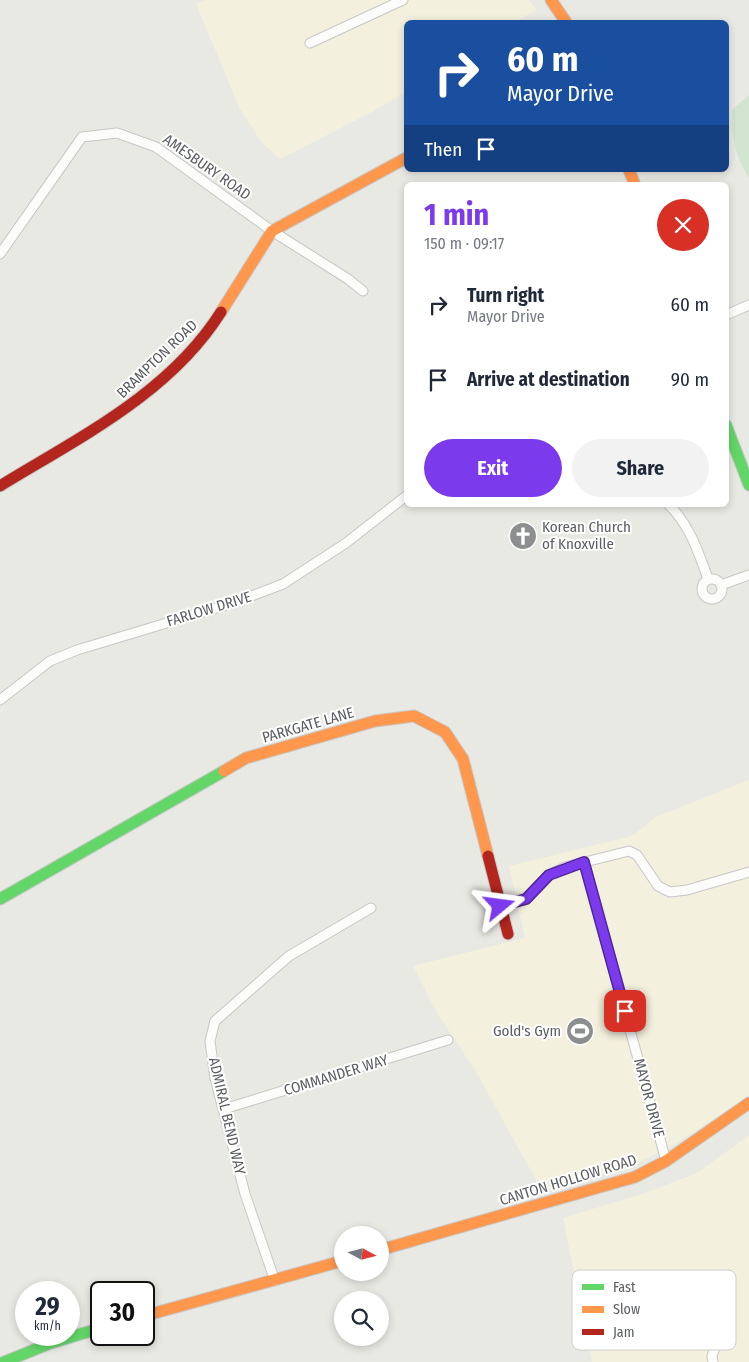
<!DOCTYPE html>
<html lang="en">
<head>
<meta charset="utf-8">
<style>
  :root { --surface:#fff; --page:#f2f2f3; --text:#1f2937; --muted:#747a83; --accent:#7c3aed }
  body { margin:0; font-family:"Fira Sans Condensed",sans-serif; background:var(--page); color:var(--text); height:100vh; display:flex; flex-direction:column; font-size:19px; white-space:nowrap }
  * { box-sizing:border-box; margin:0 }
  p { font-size:16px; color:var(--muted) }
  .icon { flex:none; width:28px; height:28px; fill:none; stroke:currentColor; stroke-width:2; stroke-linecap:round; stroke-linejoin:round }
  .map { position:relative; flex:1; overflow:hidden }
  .side { position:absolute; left:404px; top:182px; width:325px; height:325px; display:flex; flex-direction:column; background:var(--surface); border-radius:8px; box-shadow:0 2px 8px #0003 }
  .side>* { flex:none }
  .guide { position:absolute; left:404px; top:20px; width:325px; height:152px; border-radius:8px; box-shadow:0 2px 8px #0003; background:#1a4fa0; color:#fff; overflow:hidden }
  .needle { width:32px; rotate:97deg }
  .tools { position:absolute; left:334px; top:1226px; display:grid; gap:10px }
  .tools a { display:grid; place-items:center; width:55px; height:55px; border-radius:50%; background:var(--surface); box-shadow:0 2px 8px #0003; font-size:25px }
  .speed { position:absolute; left:15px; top:1281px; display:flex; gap:10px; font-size:25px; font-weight:700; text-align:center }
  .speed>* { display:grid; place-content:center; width:65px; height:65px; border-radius:50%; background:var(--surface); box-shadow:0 2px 8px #0003; line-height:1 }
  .speed small { font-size:12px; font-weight:400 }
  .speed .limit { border:2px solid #111; border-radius:8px; background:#fff; color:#111 }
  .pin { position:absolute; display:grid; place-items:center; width:42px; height:42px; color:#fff; margin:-21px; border-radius:10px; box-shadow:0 2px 8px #0006 }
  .me { position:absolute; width:55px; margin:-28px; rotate:74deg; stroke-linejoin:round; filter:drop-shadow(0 0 4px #0008) }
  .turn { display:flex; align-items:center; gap:18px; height:105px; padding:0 20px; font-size:22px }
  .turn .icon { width:65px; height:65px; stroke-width:2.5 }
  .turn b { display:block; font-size:35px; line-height:42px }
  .then { display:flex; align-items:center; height:48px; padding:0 20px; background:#0003; gap:10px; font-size:19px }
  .round { display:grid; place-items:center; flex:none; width:52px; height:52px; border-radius:26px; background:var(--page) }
  .headline { display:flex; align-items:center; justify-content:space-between; height:85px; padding:0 20px }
  h1 { font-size:30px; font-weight:700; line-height:38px; color:var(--accent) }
  .cta { display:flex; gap:10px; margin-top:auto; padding:10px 20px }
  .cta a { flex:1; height:58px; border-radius:30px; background:var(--accent); color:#fff; font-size:20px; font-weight:700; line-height:58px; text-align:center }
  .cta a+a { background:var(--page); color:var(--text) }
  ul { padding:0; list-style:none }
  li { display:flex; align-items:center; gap:15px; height:75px; padding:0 20px }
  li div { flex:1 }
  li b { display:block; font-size:19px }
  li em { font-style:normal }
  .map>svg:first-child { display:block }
</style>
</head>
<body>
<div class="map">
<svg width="749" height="1362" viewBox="0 0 749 1362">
  <rect width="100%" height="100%" fill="#e9e9e4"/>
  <g fill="#f3f0dd">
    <polygon points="206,0 529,0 536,10 516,22 406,22 406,92 372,112 280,159 262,143 240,109 196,4"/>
    <polygon points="749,780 749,1096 678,1142 638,1163 551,1191 541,1189 475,1070 437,1013 413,966 525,938 509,866 632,836 656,817"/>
    <polygon points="749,1135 749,1362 592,1362 563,1218 645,1193 697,1173"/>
  </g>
  <path fill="#d2e5d1" d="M749 95V179C735 154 731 139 732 110Z"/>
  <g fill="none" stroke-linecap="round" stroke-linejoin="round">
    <g stroke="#c6c7c6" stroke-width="11">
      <g id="street">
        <polyline points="310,43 403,0"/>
        <polyline points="0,254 82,137 117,133 156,147 272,231 348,279 363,291"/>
        <polyline points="726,315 749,305"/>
        <path d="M669 505C689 524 699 553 708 579"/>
        <circle cx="712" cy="589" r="10"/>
        <polyline points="721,585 749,575"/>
        <polyline points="0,700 50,661 77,650 233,603 283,584 346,543 406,496"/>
        <polyline points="584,862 666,1161"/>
        <polyline points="500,906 526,899 549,875 565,867 629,851 637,855 658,886 670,892 687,890 749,872"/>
        <polyline points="224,1109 448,1040"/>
        <polyline points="275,1281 245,1194 215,1078 210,1041 215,1021 289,956 371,908"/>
        <polyline points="713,1362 712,1356 717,1342"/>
      </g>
    </g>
    <g stroke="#c7c7c7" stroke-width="13">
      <g id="fast">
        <polyline points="726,425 749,485"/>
        <polyline points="0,899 224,771"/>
        <polyline points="4,1362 51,1343 101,1328"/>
      </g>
    </g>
    <g stroke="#c7c7c7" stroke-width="13">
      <g id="slow">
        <polyline points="551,0 566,22"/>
        <polyline points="629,170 635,185"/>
        <polyline points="221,312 272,231 406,158"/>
        <polyline points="224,771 246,758 375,721 414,716 445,732 463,759 488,856"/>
        <polyline points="380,1250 635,1177 666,1161 749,1103"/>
        <polyline points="144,1316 342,1261"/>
      </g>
    </g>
    <g stroke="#c7c7c7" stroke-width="13">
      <g id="jam">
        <path d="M0 486C80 437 170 393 221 312"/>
        <polyline points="488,856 508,934"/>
      </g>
    </g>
    <use href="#street" stroke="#fcfcfb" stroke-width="9"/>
    <use href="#fast" stroke="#63d668" stroke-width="11"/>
    <use href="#slow" stroke="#ff974d" stroke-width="11"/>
    <use href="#jam" stroke="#b3261e" stroke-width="11"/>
  </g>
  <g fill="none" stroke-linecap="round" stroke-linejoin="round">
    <g stroke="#51269a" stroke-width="12">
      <polyline id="route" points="500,906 526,899 549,875 584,862 625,1011"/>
    </g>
    <use href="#route" stroke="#7c3aed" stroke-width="9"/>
  </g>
  <defs>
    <g id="church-disc" transform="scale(1.4375)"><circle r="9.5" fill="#8c8e8f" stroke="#fff"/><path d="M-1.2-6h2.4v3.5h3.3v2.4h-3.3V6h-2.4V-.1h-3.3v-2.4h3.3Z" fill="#fff"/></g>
    <g id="stadium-disc" transform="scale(1.4375)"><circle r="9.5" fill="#8c8e8f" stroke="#fff"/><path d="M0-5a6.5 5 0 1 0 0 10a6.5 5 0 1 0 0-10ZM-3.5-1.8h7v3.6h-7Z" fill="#fff"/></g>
  </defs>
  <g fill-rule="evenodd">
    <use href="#church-disc" x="523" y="536"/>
    <use href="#stadium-disc" x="580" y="1031"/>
  </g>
  <g text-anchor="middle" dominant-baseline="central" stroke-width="4" stroke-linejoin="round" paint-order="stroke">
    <g font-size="15" fill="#5a5d61" stroke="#fff">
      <text transform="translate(207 167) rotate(35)">AMESBURY ROAD</text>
      <text transform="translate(157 359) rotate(-44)">BRAMPTON ROAD</text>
      <text transform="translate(209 609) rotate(-17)">FARLOW DRIVE</text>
      <text transform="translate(308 725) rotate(-16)">PARKGATE LANE</text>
      <text transform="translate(336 1075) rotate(-17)">COMMANDER WAY</text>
      <text transform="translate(649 1098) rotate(75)">MAYOR DRIVE</text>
      <text transform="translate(227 1116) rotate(77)">ADMIRAL BEND WAY</text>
      <text transform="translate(568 1180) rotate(-17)">CANTON HOLLOW ROAD</text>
    </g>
    <g font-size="15" fill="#5a5d61" stroke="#fff" text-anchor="start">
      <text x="542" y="527">Korean Church<tspan x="542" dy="17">of Knoxville</tspan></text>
      <text x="561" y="1031" text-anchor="end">Gold's Gym</text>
    </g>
  </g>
  <rect x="572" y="1270" width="164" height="80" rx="8" fill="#fff" stroke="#ceced0" stroke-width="1"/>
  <rect x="582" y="1284" width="22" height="6" fill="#63d668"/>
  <rect x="582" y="1306" width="22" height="7" fill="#ff974d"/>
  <rect x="582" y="1329" width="22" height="6" fill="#b3261e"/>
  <g font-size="14" fill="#5a5d61">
    <text x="613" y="1292">Fast</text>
    <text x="613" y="1314">Slow</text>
    <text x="613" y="1337">Jam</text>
  </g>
</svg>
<div class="tools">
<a><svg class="needle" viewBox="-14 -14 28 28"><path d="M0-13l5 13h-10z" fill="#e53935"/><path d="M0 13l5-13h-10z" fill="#747a83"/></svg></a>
<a><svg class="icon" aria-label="search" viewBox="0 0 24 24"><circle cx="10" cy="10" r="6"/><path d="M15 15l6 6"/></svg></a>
</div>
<div class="speed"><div>29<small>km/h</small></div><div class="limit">30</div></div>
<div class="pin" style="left:625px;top:1011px;background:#d93025"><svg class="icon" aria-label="arrive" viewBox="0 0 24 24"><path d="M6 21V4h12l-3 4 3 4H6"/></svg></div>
<svg class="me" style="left:500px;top:906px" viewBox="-20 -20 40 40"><path d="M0-17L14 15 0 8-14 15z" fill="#7c3aed" stroke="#fff" stroke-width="4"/></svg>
<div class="guide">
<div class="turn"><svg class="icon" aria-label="right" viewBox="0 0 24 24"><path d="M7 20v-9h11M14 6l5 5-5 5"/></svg><div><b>60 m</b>Mayor Drive</div></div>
<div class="then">Then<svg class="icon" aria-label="arrive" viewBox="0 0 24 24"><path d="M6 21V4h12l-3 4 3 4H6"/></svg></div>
</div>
<section class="side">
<div class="headline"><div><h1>1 min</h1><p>150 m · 09:17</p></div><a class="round" style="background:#d93025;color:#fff"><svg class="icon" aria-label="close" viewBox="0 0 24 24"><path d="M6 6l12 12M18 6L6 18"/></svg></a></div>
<ul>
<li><svg class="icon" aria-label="right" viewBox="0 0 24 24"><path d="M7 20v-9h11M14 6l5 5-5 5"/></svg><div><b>Turn right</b><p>Mayor Drive</p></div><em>60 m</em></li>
<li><svg class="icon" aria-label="arrive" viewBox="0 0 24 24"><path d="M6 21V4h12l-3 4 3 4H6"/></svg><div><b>Arrive at destination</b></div><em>90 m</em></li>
</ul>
<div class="cta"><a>Exit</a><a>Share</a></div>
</section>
</div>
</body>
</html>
